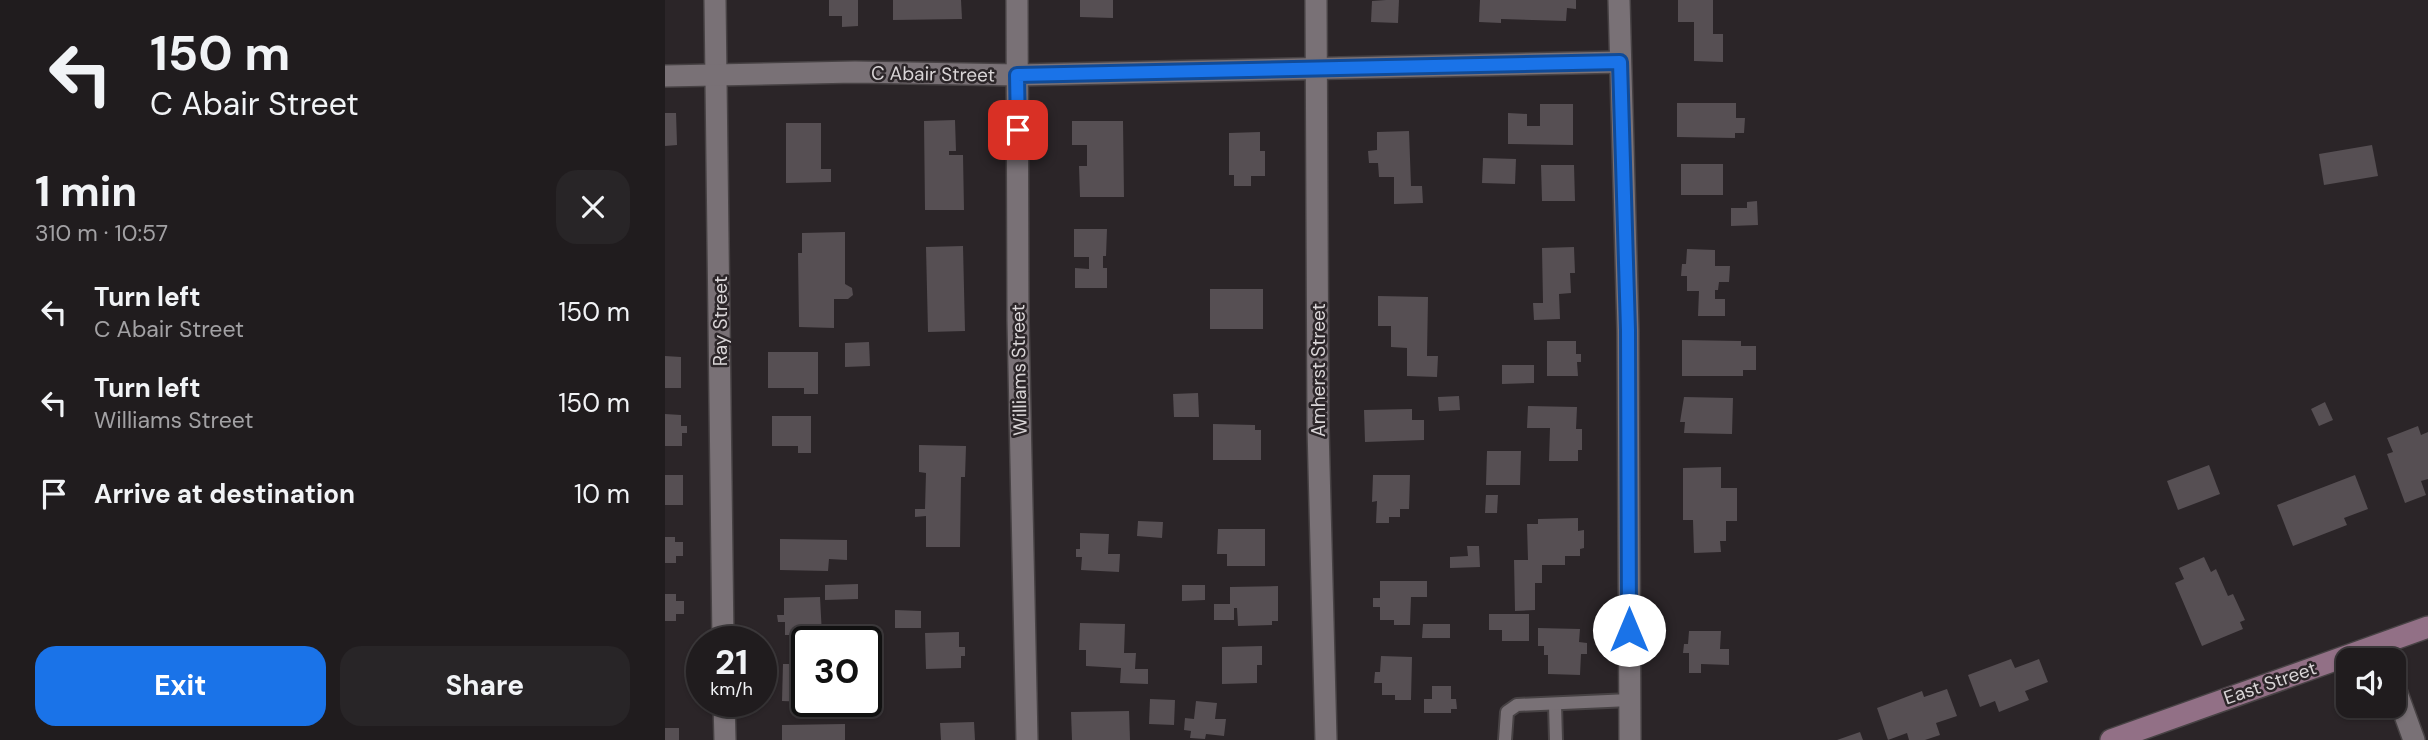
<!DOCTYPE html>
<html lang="en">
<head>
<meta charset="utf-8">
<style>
  :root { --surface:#201c1e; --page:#282527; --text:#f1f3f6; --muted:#a2a1a4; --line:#3d3a3c; --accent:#1a73e8 }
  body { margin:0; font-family:"DM Sans",sans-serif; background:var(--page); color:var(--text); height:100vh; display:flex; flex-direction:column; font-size:26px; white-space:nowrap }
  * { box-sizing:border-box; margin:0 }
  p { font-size:23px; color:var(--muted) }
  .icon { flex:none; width:38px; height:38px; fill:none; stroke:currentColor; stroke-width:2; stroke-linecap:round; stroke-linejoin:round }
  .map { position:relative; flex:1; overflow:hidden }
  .panel { display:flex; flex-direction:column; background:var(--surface); width:665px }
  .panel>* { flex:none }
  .guide { background:#201c1e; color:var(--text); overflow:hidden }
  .fabs { position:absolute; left:1671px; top:648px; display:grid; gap:14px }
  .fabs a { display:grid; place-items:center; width:70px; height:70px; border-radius:14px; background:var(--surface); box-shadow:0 2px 5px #0004,0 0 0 2px var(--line); font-size:35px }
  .speed { position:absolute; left:21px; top:626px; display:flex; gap:14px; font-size:35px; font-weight:700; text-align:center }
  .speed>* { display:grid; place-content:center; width:91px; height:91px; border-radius:50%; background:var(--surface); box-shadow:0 2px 5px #0004,0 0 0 2px var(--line); line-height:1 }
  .speed small { font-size:18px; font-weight:400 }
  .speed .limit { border:4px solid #111; border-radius:10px; background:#fff; color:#111 }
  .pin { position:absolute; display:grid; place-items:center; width:60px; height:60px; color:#fff; margin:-30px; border-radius:14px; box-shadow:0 4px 10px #0006 }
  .me { position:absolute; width:77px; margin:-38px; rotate:0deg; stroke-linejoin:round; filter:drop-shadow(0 0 5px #0008) }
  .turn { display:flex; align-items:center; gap:24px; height:147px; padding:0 35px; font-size:32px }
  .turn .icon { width:91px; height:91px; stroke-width:2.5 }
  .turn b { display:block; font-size:49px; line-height:60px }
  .round { display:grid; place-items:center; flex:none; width:74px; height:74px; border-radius:21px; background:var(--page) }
  .headline { display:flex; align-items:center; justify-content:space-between; height:119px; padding:0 35px }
  h1 { font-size:42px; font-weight:700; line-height:52px }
  .primary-button { display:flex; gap:14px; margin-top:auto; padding:14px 35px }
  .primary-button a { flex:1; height:80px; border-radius:21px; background:var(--accent); color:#fff; font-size:28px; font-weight:700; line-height:80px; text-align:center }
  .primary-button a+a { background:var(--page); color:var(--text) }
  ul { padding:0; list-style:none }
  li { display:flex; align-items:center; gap:21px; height:91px; padding:0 35px }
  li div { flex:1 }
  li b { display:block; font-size:26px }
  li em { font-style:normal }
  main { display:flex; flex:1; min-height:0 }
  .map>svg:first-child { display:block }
</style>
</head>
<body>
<main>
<section class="panel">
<div class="guide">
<div class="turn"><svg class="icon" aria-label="left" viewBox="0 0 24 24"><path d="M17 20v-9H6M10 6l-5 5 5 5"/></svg><div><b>150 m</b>C Abair Street</div></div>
</div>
<div class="headline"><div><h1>1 min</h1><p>310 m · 10:57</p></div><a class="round"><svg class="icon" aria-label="close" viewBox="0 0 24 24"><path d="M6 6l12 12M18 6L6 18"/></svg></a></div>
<ul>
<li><svg class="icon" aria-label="left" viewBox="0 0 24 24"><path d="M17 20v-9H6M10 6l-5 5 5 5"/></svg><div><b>Turn left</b><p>C Abair Street</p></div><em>150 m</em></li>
<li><svg class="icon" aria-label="left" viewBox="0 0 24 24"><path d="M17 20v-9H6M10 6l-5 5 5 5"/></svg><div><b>Turn left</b><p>Williams Street</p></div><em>150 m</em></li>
<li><svg class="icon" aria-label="arrive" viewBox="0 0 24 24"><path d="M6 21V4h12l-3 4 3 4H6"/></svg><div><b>Arrive at destination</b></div><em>10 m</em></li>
</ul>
<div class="primary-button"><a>Exit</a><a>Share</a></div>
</section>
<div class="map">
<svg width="1763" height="740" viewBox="0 0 1763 740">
  <rect width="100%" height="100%" fill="#2b2528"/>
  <g fill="#564f53">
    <polygon points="164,0 193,0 193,26 177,27 177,16 164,16"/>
    <polygon points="228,0 296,0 297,19 228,20"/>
    <polygon points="415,0 448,0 448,18 415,17"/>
    <polygon points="721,0 734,0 733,23 706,22 707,1"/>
    <polygon points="815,0 911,0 911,9 902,8 901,21 836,19 836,23 814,22"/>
    <polygon points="1013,0 1048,0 1048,34 1058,34 1058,62 1029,61 1029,22 1013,22"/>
    <polygon points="1012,103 1071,103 1071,118 1080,118 1079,133 1070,133 1070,138 1012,137"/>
    <polygon points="875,104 908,104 908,145 843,144 843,113 862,114 862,126 875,126"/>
    <polygon points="0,113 11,113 12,145 0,146"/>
    <polygon points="290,120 291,151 284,151 284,155 298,155 299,210 260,210 259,121"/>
    <polygon points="407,121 458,121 459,197 415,197 414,166 422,166 422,145 407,145"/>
    <polygon points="121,123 156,123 156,169 166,169 166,182 121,183"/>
    <polygon points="744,131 746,186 757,186 758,203 729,204 729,177 714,177 713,163 704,163 703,151 712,150 712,132"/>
    <polygon points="595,132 595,151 600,151 600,176 586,176 586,186 569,186 569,175 564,175 564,133"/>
    <polygon points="1707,145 1713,176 1659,185 1654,154"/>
    <polygon points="818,158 851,159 850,184 817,183"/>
    <rect x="1016" y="164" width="42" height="31"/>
    <polygon points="876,165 909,165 910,201 877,201"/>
    <polygon points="1092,201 1093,225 1066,226 1066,208 1082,208 1082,202"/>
    <polygon points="409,229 442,229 441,256 438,256 438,268 442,268 442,288 410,288 410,268 424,269 424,257 409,257"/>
    <polygon points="180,232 180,284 187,288 188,295 183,299 169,299 169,328 134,327 133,253 137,253 137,233"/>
    <polygon points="298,246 300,331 263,332 261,247"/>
    <polygon points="909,247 910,273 905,273 906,293 894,294 895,319 869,320 868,303 878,303 877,248"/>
    <polygon points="1022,249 1050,250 1050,266 1065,266 1064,282 1054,282 1053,290 1050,290 1050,299 1060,299 1060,316 1033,316 1034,291 1022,291 1022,276 1016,276 1017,264 1021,264"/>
    <rect x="545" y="289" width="53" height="40"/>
    <polygon points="713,296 763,297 762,356 773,356 772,377 742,376 742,348 726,347 726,326 713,326"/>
    <polygon points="1017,340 1076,341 1076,346 1091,346 1091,370 1078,370 1078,376 1017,376"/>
    <polygon points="882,341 911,341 911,354 916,354 916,362 912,362 913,376 882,376"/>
    <polygon points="204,342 205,366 180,367 180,343"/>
    <polygon points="103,352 153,352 153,394 139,394 139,388 103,388"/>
    <polygon points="0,356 16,357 16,388 0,388"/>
    <polygon points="837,365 869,365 869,383 837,384"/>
    <polygon points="533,393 534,417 509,417 508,394"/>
    <polygon points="794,396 795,410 774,411 773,397"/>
    <polygon points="1019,397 1068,398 1067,434 1019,433 1020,422 1015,422"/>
    <polygon points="1660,402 1668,420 1654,426 1646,409"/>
    <polygon points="863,406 912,407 911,429 917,429 917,450 913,450 913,461 884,461 885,428 862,428"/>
    <polygon points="747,409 747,420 759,420 759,440 700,442 699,410"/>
    <polygon points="0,414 16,415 16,426 22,426 22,433 17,433 17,446 0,446"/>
    <polygon points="107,416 146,416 146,453 133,453 133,446 107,446"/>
    <polygon points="548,424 590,425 590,430 596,430 596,460 548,460"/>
    <polygon points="1753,426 1756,435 1763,432 1763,479 1756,481 1761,495 1740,503 1722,454 1728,452 1722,438"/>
    <polygon points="254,445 301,446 300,477 296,477 295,547 261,547 261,516 250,517 250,509 260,509 261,473 254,472"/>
    <polygon points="822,451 856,451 855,485 821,485"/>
    <polygon points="1544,465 1555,494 1513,510 1502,481"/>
    <polygon points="1056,467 1056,488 1072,488 1072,521 1061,521 1061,541 1055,541 1056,552 1029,553 1028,520 1018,520 1018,468"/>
    <rect x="0" y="475" width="18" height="30"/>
    <polygon points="708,475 745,475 744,509 735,509 735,517 724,517 724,523 711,523 712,501 707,502"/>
    <polygon points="1690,475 1703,509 1679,518 1682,525 1628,546 1612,505"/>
    <polygon points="821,495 833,495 832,513 820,513"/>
    <polygon points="913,518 913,531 919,530 919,548 915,549 915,556 900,556 900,565 877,565 877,583 870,583 870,610 850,611 849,560 863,560 862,524 873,524 873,519"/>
    <polygon points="473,521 498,522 497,538 472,536"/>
    <polygon points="553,529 600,529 600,566 562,566 562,554 552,554"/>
    <polygon points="415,533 444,534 443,554 455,554 454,572 416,570 417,557 411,557 411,549 415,549"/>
    <polygon points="0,537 10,537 10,542 18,542 18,556 11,556 11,563 0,563"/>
    <polygon points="115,539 182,540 182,560 164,559 163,571 115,570"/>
    <polygon points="802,546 814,546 815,567 785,568 785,557 803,556"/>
    <polygon points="1539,557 1546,572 1551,569 1563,596 1568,594 1580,620 1575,622 1578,629 1537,646 1510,583 1519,579 1514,568"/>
    <polygon points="715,581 762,581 762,597 746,597 745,625 729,625 729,620 715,620 715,607 708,607 708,598 715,598"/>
    <polygon points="193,584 193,599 160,600 160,585"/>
    <polygon points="517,585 540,585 540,600 517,601"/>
    <polygon points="613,586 613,621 607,621 607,625 573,626 572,608 569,608 569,620 549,620 549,604 565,604 565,587"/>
    <polygon points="0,594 11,594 11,601 19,601 19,614 11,614 11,621 0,621"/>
    <polygon points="155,597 157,635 120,635 120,622 113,622 112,615 119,615 119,598"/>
    <polygon points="230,610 256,611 256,628 230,628"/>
    <polygon points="824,614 864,614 864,641 837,641 837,630 824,630"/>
    <polygon points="415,623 460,624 459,653 471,653 470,669 483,669 483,684 455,683 456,668 421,666 421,650 414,650"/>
    <polygon points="758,624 785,624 785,638 757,638"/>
    <polygon points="873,628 915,629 914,642 922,643 922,654 916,654 915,675 883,674 883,655 879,655 879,646 873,646"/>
    <polygon points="1024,631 1056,631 1055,649 1064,649 1064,665 1036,664 1036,673 1024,673 1024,653 1018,653 1019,644 1023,644"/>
    <polygon points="294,632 294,647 300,647 300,656 296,656 296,668 261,669 260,633"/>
    <polygon points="597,646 597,665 592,665 592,683 557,684 557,647"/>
    <polygon points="716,656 747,657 746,700 730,700 730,695 717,695 717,683 709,683 710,672 715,672"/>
    <polygon points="1346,659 1350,668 1374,659 1383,682 1360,691 1364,700 1334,712 1330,701 1315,707 1303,675"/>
    <polygon points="118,664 142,664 142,702 117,701"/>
    <polygon points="767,686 786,686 786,699 791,699 792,709 786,709 786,713 759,713 759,699 767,699"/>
    <polygon points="1282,689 1292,716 1271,723 1275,735 1260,740 1244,740 1242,733 1223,740 1212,708 1257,691 1259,697"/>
    <polygon points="485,699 510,700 509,725 484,724"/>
    <polygon points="531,701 552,703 550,719 561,719 559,736 541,734 540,739 525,738 526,731 519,730 520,718 529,719"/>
    <polygon points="464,711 465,740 407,740 406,712"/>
    <polygon points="309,722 310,740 276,740 275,723"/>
    <polygon points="180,724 180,740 117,740 117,725"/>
    <rect x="0" y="728" width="14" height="12"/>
    <polygon points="1195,732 1198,740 1172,740"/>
  </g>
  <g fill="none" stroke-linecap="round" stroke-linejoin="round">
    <g stroke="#474244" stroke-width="16">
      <g id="lane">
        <polyline points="890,704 891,740"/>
        <polyline points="840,740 842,712 852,705 965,700"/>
      </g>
    </g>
    <g stroke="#474244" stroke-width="24">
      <g id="street">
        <polyline points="50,0 58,642"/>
        <polyline points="352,0 353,321 362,740"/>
        <polyline points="651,0 653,427 661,740"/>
        <polyline points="954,0 963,330 965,740"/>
        <polyline points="0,76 190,72 353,75 955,62"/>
        <polyline points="1729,685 1749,740"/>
        <polyline points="59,702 60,740"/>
      </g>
    </g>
    <g stroke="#474244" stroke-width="24">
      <polyline id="secondary" points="1446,740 1763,627"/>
    </g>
    <use href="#lane" stroke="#797176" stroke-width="12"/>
    <use href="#street" stroke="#797176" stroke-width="21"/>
    <use href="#secondary" stroke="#927086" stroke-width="21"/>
  </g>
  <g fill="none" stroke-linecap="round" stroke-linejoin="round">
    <g stroke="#114b97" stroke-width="18">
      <polyline id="route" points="353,130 352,75 955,62 963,330 964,630"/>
    </g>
    <use href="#route" stroke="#1a73e8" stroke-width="12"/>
  </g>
  <g text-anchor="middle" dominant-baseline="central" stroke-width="5" stroke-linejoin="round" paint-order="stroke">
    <g font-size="19" fill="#d9d5d7" stroke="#2b2528">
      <text transform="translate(268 74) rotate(1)">C Abair Street</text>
      <text transform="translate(55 321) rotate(-90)">Ray Street</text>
      <text transform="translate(354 370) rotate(-91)">Williams Street</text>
      <text transform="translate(653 370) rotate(-90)">Amherst Street</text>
      <text transform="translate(1605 683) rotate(-19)">East Street</text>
    </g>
  </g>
</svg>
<div class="fabs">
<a><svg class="icon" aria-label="sound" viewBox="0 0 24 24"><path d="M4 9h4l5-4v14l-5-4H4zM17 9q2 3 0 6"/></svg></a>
</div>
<div class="speed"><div>21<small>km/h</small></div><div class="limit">30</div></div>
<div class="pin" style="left:353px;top:130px;background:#d93025"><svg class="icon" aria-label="arrive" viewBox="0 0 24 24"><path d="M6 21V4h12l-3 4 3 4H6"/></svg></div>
<svg class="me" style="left:964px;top:630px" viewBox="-20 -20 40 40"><circle r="19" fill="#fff"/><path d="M0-13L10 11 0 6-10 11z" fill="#1a73e8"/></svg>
</div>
</main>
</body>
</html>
